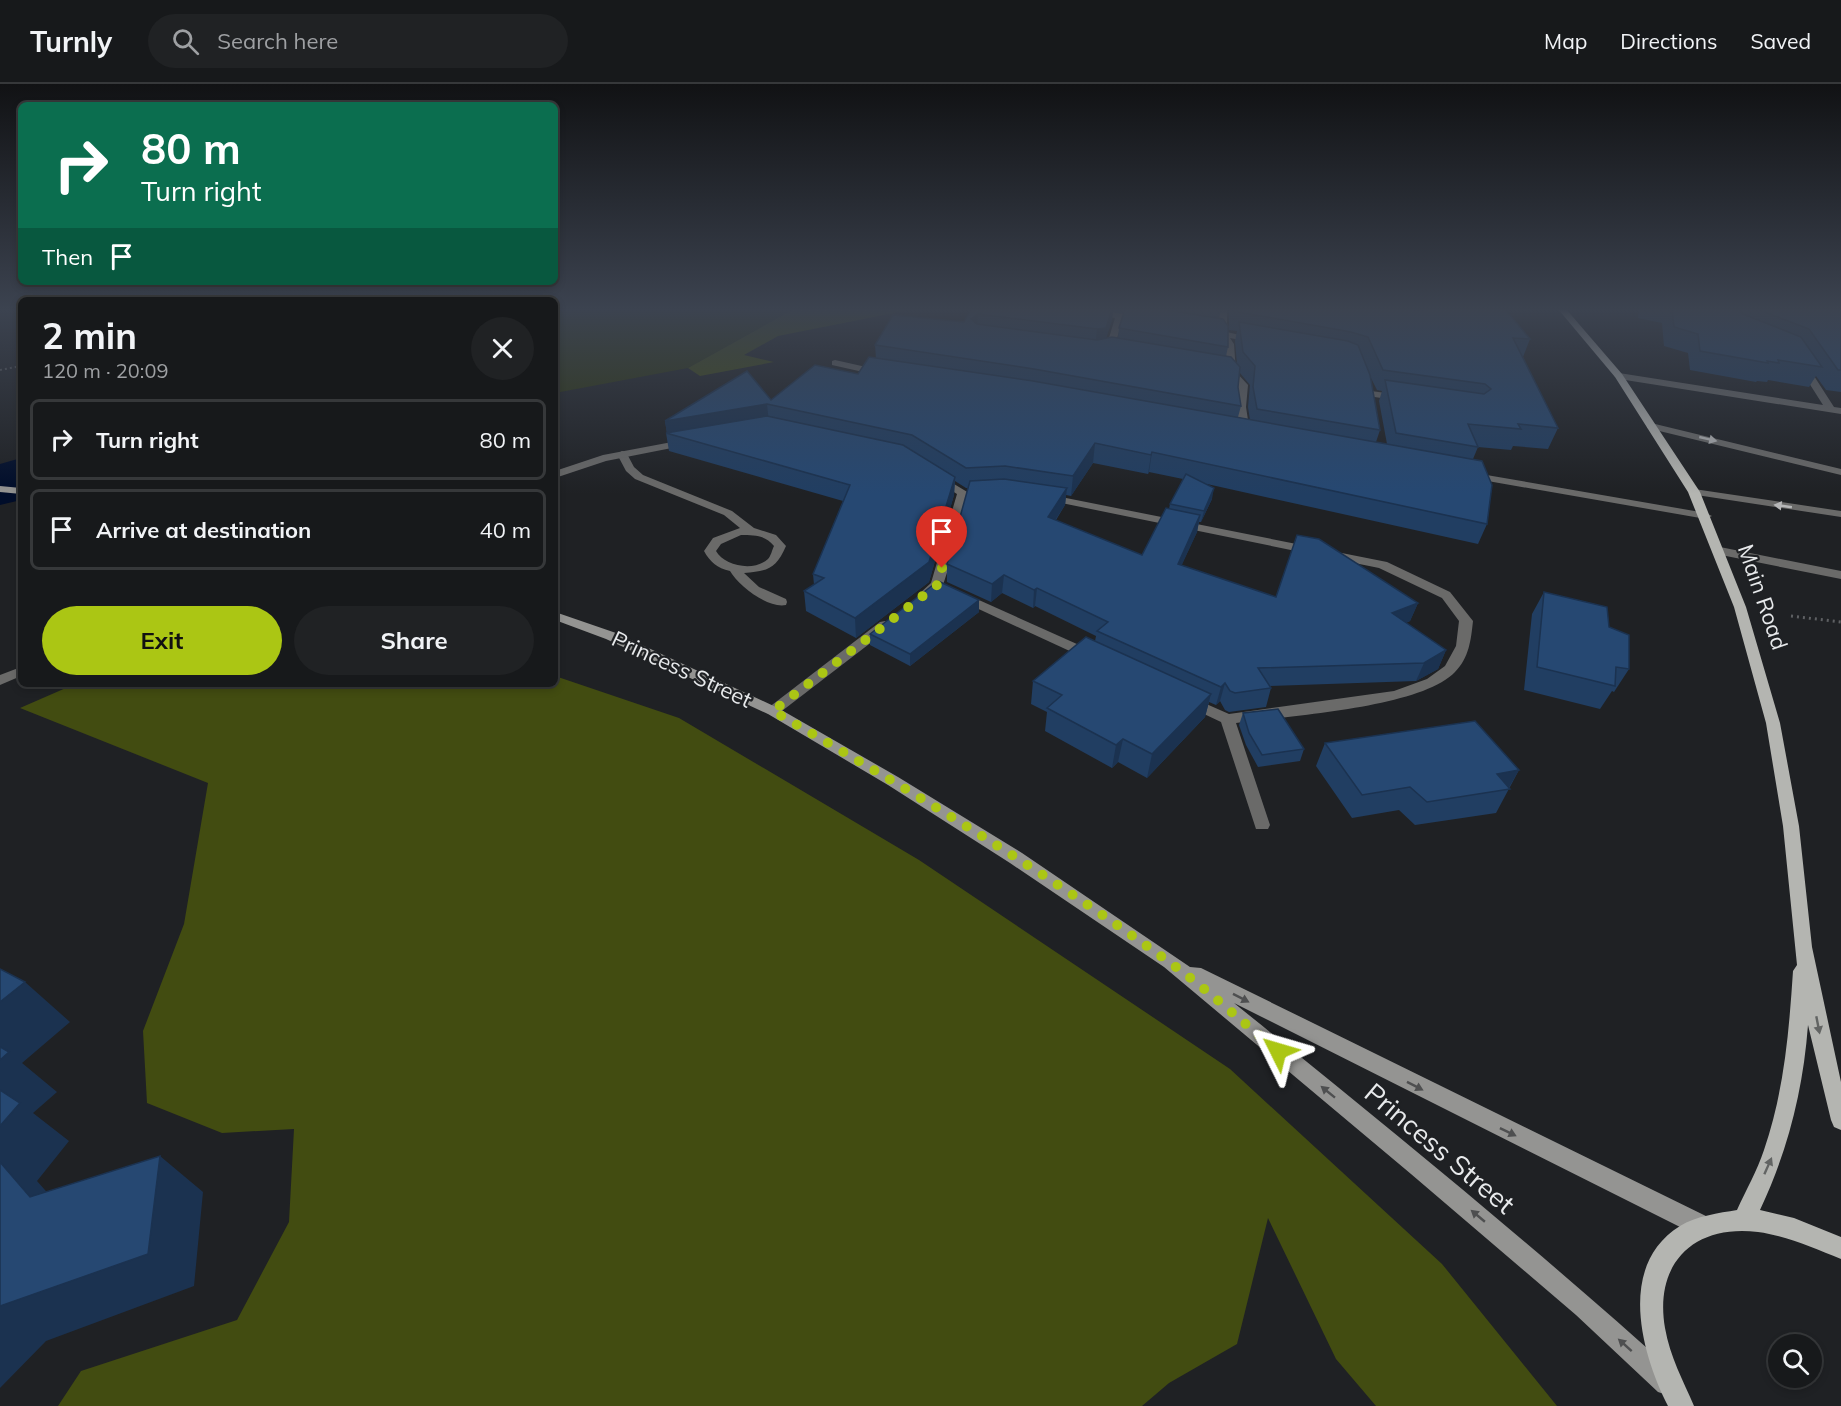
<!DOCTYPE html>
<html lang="en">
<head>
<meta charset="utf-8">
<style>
  :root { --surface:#17191b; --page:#202224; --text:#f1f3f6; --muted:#9ea0a3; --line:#36383a; --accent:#abc614 }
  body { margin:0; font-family:Mulish,sans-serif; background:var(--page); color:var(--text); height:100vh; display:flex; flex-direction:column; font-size:22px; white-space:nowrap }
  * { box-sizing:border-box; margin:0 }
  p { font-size:20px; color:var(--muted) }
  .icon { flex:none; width:33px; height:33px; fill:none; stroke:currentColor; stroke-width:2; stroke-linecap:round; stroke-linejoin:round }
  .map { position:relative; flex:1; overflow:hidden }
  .drawer { position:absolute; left:18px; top:213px; width:540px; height:390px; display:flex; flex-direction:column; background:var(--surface); border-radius:9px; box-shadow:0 3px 9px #0003,0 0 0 2px var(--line) }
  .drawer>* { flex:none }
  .banner { position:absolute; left:18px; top:18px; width:540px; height:183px; border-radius:9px; box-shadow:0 3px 9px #0003,0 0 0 2px var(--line); background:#0b6e4f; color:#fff; overflow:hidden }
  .buttons { position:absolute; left:1768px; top:1250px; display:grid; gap:12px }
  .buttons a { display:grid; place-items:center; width:54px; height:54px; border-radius:50%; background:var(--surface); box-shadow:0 3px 9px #0003,0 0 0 2px var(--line); font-size:30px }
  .pin { position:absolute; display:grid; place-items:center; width:51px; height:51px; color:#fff; margin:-62px -26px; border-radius:50% 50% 50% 0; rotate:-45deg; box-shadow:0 0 6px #0007 }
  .pin .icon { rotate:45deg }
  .me { position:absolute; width:66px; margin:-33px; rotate:310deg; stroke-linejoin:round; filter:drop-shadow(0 0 4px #0008) }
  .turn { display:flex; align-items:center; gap:21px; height:126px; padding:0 24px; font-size:27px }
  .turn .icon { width:78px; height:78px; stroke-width:2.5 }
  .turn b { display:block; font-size:42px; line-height:51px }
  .then { display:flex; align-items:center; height:57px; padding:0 24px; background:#0003; gap:12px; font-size:22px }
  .round { display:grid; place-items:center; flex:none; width:63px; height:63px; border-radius:32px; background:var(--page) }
  .headline { display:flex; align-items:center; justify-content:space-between; height:102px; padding:0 24px }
  h1 { font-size:36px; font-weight:700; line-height:45px }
  .cta { display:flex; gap:12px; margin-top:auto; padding:12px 24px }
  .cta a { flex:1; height:69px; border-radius:36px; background:var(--accent); color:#111; font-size:24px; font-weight:700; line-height:69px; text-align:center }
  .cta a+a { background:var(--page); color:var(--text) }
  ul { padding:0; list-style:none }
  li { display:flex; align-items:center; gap:18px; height:81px; margin:0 12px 9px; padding:0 12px; border:3px solid var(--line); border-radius:9px }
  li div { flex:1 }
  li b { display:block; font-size:22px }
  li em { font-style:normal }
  header { display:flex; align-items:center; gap:36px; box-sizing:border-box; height:84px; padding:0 30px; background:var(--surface); border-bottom:2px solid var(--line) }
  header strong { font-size:28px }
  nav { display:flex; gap:33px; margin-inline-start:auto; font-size:21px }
  .search { width:420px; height:54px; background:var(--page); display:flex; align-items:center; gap:15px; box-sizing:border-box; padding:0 21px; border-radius:33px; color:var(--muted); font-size:22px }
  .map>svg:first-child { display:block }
</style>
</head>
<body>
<header>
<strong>Turnly</strong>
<div class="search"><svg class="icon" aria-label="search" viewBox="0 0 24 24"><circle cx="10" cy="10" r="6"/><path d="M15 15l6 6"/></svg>Search here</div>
<nav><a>Map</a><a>Directions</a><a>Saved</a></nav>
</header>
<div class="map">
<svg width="1841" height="1322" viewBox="0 0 1841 1322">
  <rect width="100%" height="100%" fill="#1f2124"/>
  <polygon fill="#2d350d" points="555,225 794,225 688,284 555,309"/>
  <g fill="#424c11">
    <polygon points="794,225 914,225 778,252 744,271 774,278 700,292 688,284"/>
    <polygon points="555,592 679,634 919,776 1230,985 1442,1180 1557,1322 1376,1322 1336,1275 1268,1134 1237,1260 1169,1299 1142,1322 58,1322 81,1287 237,1236 289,1138 294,1045 222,1049 147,1019 143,947 184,840 208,699 20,624 75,600 555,600"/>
  </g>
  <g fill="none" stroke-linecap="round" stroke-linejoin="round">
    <polygon fill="#000d2a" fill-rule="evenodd" points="21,374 21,416 0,421 0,380"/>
    <polyline stroke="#5e6063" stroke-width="2" stroke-dasharray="2 3" stroke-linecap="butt" points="0,286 21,282"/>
    <polyline stroke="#5e6063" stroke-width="3" stroke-dasharray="2 4" stroke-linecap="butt" points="1791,532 1841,538"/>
    <g fill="#6a6a69" fill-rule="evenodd">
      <polygon points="1651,339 1841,385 1841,391 1647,344 1647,340"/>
      <path d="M622 367 626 368 634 383 643 391 732 427 754 444 776 451 786 462C776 485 768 487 744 489L759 503 786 515 787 518 786 521C768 525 738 501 730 487 717 484 710 478 704 467L713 454 740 444 724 431 635 395 626 387 617 370ZM741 451C754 451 765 451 774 462 772 466 771 472 768 475 754 488 724 482 716 467L721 460Z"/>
      <polygon points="1694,405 1841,427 1841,433 1690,410 1690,406"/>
      <polygon points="21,583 21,592 0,601 0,591"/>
    </g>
    <g fill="#6a6a69" fill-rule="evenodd">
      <polygon points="1095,225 1142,233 1146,236 1142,239 1123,235 1113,267 1109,270 1105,267 1115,234 1092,230 1091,228"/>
      <path d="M1219 225H1227V248L1260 256 1256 259 1230 254 1234 260 1236 288 1248 301 1246 323 1250 349 1245 352 1240 349 1236 323 1238 302 1226 289C1226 273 1229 258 1215 250L1219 247Z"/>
      <polygon points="835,276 884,287 886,289 881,292 832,281 832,277"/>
      <polygon points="1802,277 1805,278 1834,323 1841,324 1841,330 1619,295 1614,292 1619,289 1823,321 1797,280"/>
      <polygon points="1371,307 1401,311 1406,314 1401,317 1368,312 1368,308"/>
      <polygon points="688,355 693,358 692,360 606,377 555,394 555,387 603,371"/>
      <polygon points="1469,388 1706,429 1712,432 1706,435 1465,393 1465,389"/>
      <polygon points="939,391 969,409 959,451 943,501 925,514 919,510 931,499 957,410 935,396 934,394"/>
      <path d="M1046 410 1387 478 1450 508 1473 537C1471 556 1469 574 1455 588 1421 624 1287 632 1236 639L1270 741 1268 745H1256L1221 638 1185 621 1183 618 1185 615H1195L1229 630 1394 607 1427 595 1445 582 1456 562 1459 537 1442 514 1379 484 1042 415 1040 413Z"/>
      <polygon points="1720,463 1841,487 1841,495 1716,470 1716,464"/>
      <polygon points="961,508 1097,569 1099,572 1097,575 1087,575 957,515 955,512"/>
      <polygon points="885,537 890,538 892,541 890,544 778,630 768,630 766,627 768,624 880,538"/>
    </g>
    <g fill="#949492" fill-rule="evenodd">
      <polygon points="0,402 21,404 21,410 0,408"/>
      <path d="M555 528 616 549 778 624 898 693 1022 769 1190 883 1201 884 1710 1134 1713 1142 1710 1150 1702 1153 1694 1150 1234 919C1384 1040 1533 1161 1676 1290L1679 1299 1676 1308 1667 1311 1658 1308 1576 1231 1411 1090 1164 883 1010 779 888 701 768 630 606 555 555 536Z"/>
    </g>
    <path fill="#b4b5b1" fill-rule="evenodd" d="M1558 225H1566L1622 290 1700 408 1746 523 1780 639 1799 742 1812 863 1841 998V1046L1834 1043 1831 1036 1808 941C1803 1007 1788 1066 1760 1126L1794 1134 1841 1153V1175C1814 1164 1787 1152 1758 1148 1693 1140 1654 1180 1665 1244 1670 1273 1683 1296 1694 1322H1668C1641 1269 1617 1181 1680 1142 1696 1132 1719 1129 1737 1126 1746 1106 1757 1087 1764 1066 1784 1008 1789 948 1793 887L1797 881 1783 742 1766 639 1734 523 1688 408 1615 293Z"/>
  </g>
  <g fill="#213e62" fill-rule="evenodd">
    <path d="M971 225H1221L1219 235 1228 263 1226 272 1237 280 1235 257 1237 247 1229 246V225H1505L1530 255 1523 273 1558 344 1548 365 1513 362 1511 366 1478 363 1473 375 1487 440 1478 460 1207 400 1212 415 1201 438H1199L1197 448 1181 482 1276 513 1418 519 1410 537 1406 539 1446 566 1438 585 1416 597 1270 602 1271 604 1266 623 1229 628 1225 626 1220 617 1216 621 1209 618 1205 633 1147 694 1118 678 1112 684 1045 647 1047 628 1031 620 1033 597 1095 557 1096 552 1035 522 1033 524 1002 509 991 518 947 498V480L969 404H966L955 397 954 411 929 498 856 554 806 527 804 507 814 501 813 490 843 417 669 367 666 349H667L665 337 771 316 858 290 876 274 875 261 964 238ZM1113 228 1124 230 1119 244 1118 254H1106L1112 236ZM1240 289 1250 301 1248 323 1250 336 1238 333 1241 322 1238 303ZM1370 292 1377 306 1382 307 1379 317 1387 360 1376 358 1380 346ZM1093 379 1148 390 1149 388 1183 395 1170 420 1169 425 1142 471 1056 436 1065 421 1066 411 1071 412Z"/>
    <polygon points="1639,225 1841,225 1841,308 1826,306 1816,292 1809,303 1768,296 1767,298 1757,297 1756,298 1690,286 1688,269 1664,262 1662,239 1638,234"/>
    <polygon points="1544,508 1609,543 1629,585 1614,608 1612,607 1600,625 1524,606 1532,530"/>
    <polygon points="979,516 979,528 910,582 870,561 870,550"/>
    <polygon points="1243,629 1304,665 1300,677 1258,683 1246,661 1239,641"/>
    <polygon points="1325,659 1519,686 1496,729 1415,741 1399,726 1352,734 1316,682"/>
  </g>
  <g fill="#1b3250">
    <polygon points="1112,225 1113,225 1112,236 1103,263 1095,265 1097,245"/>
    <polygon points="978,230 977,249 971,235"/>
    <polygon points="767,320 769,339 667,350 665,337"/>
    <polygon points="1095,359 1093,379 1071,412 1073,392"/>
    <polygon points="1152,368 1149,388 1148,390 1151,371"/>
    <polygon points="955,393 954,411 929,498 856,554 855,534"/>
    <polygon points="1067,404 1065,421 1046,450 1048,433"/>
    <polygon points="1214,404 1212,415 1201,438 1204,427"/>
    <polygon points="1200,431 1197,448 1174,498 1178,480"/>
    <polygon points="1004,491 1002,509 991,518 992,500"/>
    <polygon points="1037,504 1035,522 1033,524 1034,506"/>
    <polygon points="979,516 979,528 910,582 910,570"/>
    <polygon points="1418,519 1410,537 1385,547 1392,529"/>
    <polygon points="1446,566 1438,585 1416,597 1424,579"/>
    <polygon points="1225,599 1220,617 1216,621 1221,603"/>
    <polygon points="1211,610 1205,633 1147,694 1152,670"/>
    <polygon points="1123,655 1118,678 1112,684 1116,661"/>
    <polygon points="1519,686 1508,705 1497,690"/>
    <polygon points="25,898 70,938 22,979 57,1008 33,1029 69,1057 37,1097 82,1148 30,1113 0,1078 0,918"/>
    <polygon points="160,1072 203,1108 194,1202 46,1257 0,1304 0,1222"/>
  </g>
  <g fill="#264872" stroke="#1b3250" stroke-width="1.5">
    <polygon points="971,225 1112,225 1106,244 1097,245 978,230 971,235 977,240 1097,256 1112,253 1231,273 1240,283 1238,303 1241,322 1034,285 875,261 893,231 964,238"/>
    <polygon points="1125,225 1160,225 1223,235 1228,242 1228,263 1119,244"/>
    <polygon points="1233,225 1412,225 1413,226 1423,226 1424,225 1505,225 1530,255 1513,254 1558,344 1518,340 1521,345 1468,340 1478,363 1396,349 1385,296 1484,310 1491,305 1485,300 1383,286 1368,253 1351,248 1233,227"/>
    <polygon points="1672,225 1738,225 1743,230 1801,253 1822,283 1778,276 1779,279 1767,277 1768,279 1700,267 1698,250 1674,243"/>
    <polygon points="1757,225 1841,225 1841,286 1838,286 1809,245"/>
    <polygon points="1239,238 1348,257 1358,261 1370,291 1380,346 1257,325 1253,303 1255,282 1243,268"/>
    <polygon points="869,273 1033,297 1482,377 1492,401 1487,440 1152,368 1151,371 1095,359 1073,392 1005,382 966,384 912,351 767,320 665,337 747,287 771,316 815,281 858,290"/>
    <polygon points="767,332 903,361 955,393 929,478 855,534 804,507 824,494 813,490 850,401 666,349"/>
    <polygon points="1186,390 1214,404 1204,427 1170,420"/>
    <polygon points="1004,395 1067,404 1048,433 1142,471 1166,424 1200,431 1178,480 1276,513 1297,451 1319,455 1418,519 1392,529 1446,566 1424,579 1258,584 1271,604 1235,609 1230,607 1225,599 1221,603 1097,547 1108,538 1037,504 1034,506 1004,491 992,500 947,480 970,397"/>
    <polygon points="938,497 979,516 910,570 870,550"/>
    <polygon points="1544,508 1607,523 1609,543 1629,551 1629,585 1616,583 1615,602 1537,583"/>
    <polygon points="1086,553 1211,610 1152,670 1123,655 1116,661 1047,624 1062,611 1033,597"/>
    <polygon points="1278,625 1304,665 1262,671 1249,649 1243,629"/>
    <polygon points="1475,637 1519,686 1497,690 1510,705 1427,718 1410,703 1362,711 1325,659"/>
    <polygon points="0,885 25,898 0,918"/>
    <polygon points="0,963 9,968 0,976"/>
    <polygon points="0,1006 20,1019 0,1042"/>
    <polygon points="160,1072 148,1170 0,1222 0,1078 30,1113"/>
  </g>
  <defs><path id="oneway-solid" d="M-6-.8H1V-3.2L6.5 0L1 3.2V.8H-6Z" transform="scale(1.5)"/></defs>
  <g fill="#b6b7b8">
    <use href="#oneway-solid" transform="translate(1708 355) rotate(13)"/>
    <use href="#oneway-solid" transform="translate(1783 422) rotate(-172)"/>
  </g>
  <g fill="#4e4f50">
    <use href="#oneway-solid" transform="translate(1241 914) rotate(27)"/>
    <use href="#oneway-solid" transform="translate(1415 1002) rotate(27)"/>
    <use href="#oneway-solid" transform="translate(1328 1008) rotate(-141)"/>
    <use href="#oneway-solid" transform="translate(1508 1048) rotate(26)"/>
    <use href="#oneway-solid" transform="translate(1478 1132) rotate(-140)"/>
    <use href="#oneway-solid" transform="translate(1625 1261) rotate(-138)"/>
  </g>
  <g fill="#626463">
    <use href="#oneway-solid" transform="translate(1818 941) rotate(79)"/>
    <use href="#oneway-solid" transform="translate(1768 1082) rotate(-66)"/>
  </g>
  <linearGradient id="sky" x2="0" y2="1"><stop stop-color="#111214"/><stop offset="0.55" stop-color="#3c4350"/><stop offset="1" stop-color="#3c4350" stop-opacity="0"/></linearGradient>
  <rect width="1841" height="410" fill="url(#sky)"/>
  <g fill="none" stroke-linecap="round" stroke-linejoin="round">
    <path stroke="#abc614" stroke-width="10" stroke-dasharray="0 18" d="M942 484 937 501 773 627C908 705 1043 786 1169 878 1207 905 1242 938 1278 967"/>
  </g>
  <g text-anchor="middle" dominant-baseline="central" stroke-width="4.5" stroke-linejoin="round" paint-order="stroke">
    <g font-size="22" fill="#e8eaec" stroke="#1f2124">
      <text transform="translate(1763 513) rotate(71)">Main Road</text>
      <text transform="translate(682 585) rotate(25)">Princess Street</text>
    </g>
    <g font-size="27" fill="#e8eaec" stroke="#1f2124">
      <text transform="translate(1440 1064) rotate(40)">Princess Street</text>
    </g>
  </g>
</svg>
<div class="buttons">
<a><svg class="icon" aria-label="search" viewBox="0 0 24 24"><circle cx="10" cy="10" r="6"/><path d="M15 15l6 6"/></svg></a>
</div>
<div class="pin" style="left:942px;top:484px;background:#d93025"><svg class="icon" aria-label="arrive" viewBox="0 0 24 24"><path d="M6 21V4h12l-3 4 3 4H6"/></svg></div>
<svg class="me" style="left:1278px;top:967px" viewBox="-20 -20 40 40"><path d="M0-17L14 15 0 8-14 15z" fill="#abc614" stroke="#fff" stroke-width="4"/></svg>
<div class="banner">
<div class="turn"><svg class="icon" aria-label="right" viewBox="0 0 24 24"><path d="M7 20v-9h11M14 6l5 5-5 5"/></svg><div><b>80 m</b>Turn right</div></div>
<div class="then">Then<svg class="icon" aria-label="arrive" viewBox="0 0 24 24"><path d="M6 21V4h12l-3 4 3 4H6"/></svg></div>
</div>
<section class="drawer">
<div class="headline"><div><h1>2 min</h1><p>120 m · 20:09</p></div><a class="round"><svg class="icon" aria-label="close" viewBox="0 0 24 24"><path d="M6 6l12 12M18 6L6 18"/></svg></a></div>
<ul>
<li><svg class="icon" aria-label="right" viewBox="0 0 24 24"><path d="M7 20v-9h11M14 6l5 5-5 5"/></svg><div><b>Turn right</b></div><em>80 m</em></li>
<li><svg class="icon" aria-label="arrive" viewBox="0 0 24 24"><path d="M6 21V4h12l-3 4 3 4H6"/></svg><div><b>Arrive at destination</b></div><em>40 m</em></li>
</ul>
<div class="cta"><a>Exit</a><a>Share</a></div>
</section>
</div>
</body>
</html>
